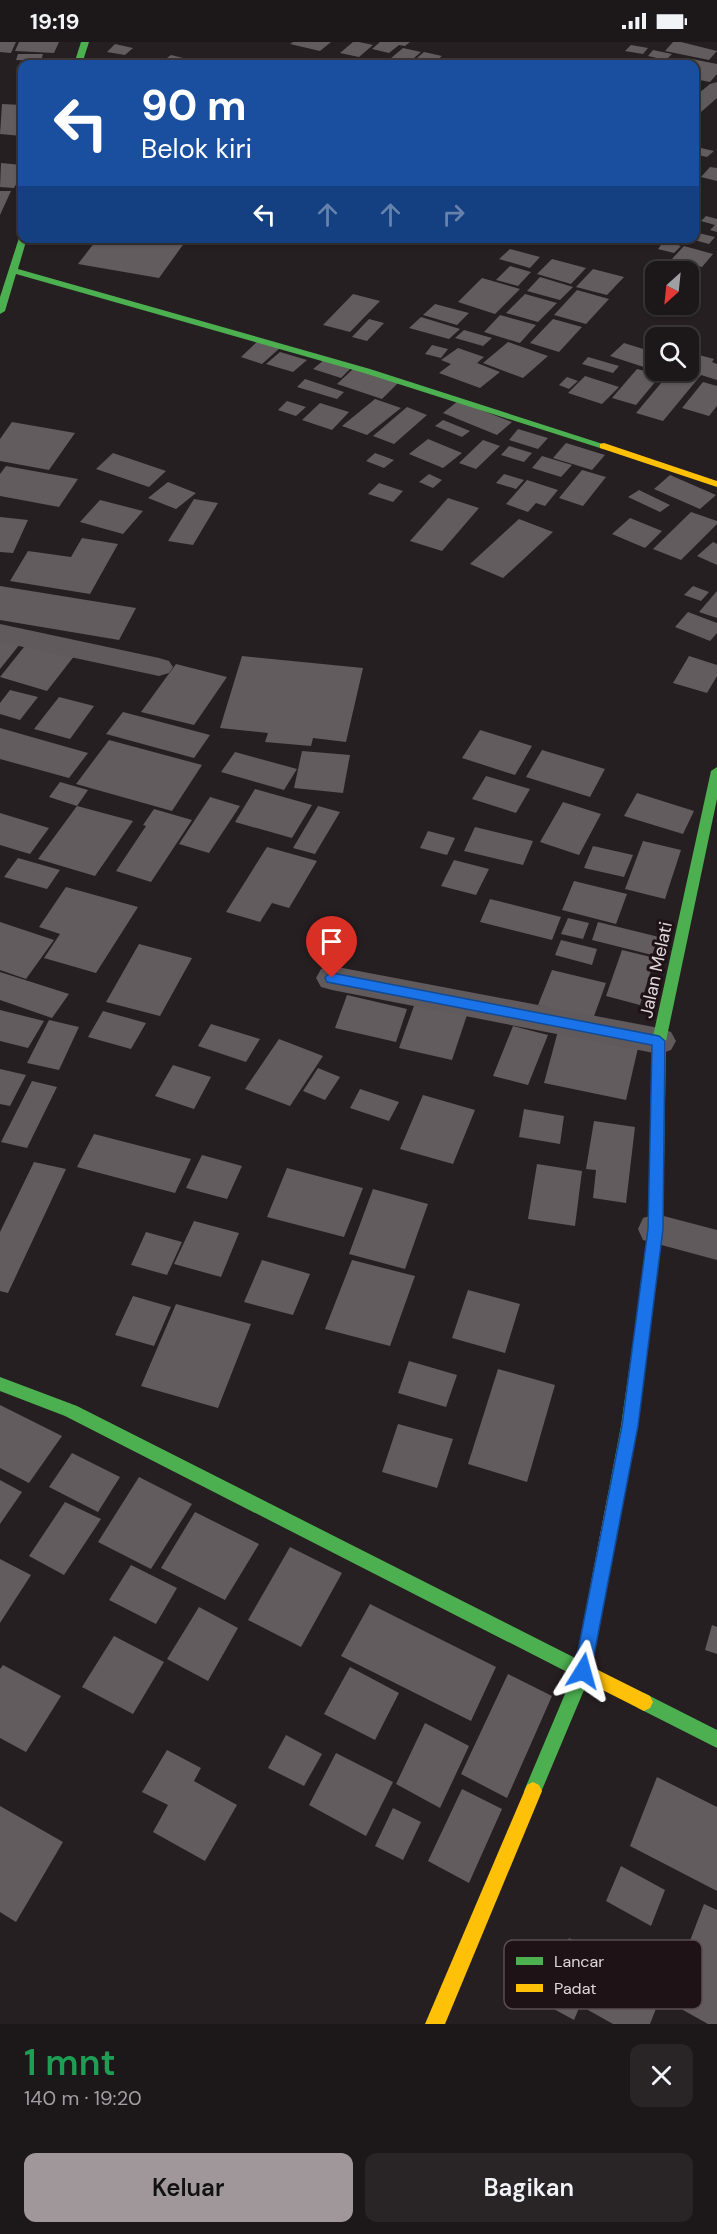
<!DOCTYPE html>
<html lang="id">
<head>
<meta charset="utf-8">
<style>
  :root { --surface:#1c1719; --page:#292426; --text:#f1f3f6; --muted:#a09fa2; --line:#3a3638; --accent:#9f9799 }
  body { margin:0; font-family:"DM Sans",sans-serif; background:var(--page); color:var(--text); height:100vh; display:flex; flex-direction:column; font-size:22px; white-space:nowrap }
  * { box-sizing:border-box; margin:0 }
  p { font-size:20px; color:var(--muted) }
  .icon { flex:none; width:33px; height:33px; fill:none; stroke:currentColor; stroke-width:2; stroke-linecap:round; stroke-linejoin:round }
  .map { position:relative; height:1982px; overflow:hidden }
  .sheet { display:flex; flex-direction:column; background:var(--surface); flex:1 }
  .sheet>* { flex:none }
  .guide { position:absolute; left:18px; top:18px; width:681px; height:183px; border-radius:12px; box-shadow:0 2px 4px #0004,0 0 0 2px var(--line); background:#1a4fa0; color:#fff; overflow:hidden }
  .needle { width:39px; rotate:207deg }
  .controls { position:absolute; left:645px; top:219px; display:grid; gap:12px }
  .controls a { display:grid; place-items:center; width:54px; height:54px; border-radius:12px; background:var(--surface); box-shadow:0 2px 4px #0004,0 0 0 2px var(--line); font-size:30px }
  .pin { position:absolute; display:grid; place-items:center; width:51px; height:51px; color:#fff; margin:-62px -26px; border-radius:50% 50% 50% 0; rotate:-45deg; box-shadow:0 0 6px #0007 }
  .pin .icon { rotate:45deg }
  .me { position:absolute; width:66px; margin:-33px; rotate:8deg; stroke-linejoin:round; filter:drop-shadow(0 0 4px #0008) }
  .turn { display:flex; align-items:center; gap:21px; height:126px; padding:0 24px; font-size:27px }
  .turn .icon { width:78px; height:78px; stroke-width:2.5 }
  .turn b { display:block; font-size:42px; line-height:51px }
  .lanes { display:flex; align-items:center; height:57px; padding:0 24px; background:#0003; justify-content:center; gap:30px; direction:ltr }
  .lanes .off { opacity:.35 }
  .round { display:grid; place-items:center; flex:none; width:63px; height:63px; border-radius:12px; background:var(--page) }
  .head { display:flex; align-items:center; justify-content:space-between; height:102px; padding:0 24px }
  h1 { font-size:36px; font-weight:600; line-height:45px; color:#1e9e55 }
  .cta { display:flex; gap:12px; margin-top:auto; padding:12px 24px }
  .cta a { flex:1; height:69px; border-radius:12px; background:var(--accent); color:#111; font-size:24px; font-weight:600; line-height:69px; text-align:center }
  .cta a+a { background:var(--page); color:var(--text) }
  .status { display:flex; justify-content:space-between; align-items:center; height:42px; padding:0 30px; background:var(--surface); direction:ltr }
  .status svg { height:16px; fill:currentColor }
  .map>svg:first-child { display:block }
</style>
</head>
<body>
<div class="status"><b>19:19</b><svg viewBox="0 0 49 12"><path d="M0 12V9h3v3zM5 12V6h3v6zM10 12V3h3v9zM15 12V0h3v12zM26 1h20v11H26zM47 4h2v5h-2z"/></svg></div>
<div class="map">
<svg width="717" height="1982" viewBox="0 0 717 1982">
  <rect width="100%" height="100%" fill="#261f21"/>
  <g fill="#625c5e">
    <polygon points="0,0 16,0 11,11 0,10"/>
    <polygon points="19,0 59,0 54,11 15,9"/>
    <polygon points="293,0 331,0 320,9 290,2"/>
    <polygon points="353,0 359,0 373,3 359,15 340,11"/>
    <polygon points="380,0 410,0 405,4 399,3 389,11 372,7"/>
    <polygon points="673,0 681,0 717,9 709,18 665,9"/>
    <polygon points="115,2 133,6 125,13 107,10"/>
    <polygon points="631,3 648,6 643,12 625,9"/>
    <polygon points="403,6 421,10 407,22 384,22"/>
    <polygon points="653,8 672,12 666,18 648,14"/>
    <polygon points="424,10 442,14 432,22 410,22"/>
    <polygon points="18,12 43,12 41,19 16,18"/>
    <polygon points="171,13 187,17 180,22 159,22"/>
    <polygon points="692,17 717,22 717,32 710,40 694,37 694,22 687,22"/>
    <polygon points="2,62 22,63 22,94 0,92"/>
    <polygon points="701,106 714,109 707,115 694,112"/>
    <polygon points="1,121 22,123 22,132 14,146 0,145"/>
    <polygon points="710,125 717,126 717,139 701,135"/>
    <polygon points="0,149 11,149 0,173"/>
    <polygon points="706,174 717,177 717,190 710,188 715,183 701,179"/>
    <polygon points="694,190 715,195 709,202 694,198"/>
    <polygon points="98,196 161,196 185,200 159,236 78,222"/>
    <polygon points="664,199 681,204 674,211 658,207"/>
    <polygon points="684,204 713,212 702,225 672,217"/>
    <polygon points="510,207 540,215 530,226 499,217"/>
    <polygon points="552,217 586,226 571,242 537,232"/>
    <polygon points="510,224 531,230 518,244 496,238"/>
    <polygon points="593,227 624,235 607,253 576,245"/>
    <polygon points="540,235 573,245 560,258 527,249"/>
    <polygon points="482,236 520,247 495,272 458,260"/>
    <polygon points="577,248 609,257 586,282 554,273"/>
    <polygon points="353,252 380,259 350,290 323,283"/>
    <polygon points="525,252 557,261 538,280 506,271"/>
    <polygon points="435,262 469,271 457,283 423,273"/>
    <polygon points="500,273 536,283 520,301 484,290"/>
    <polygon points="421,275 460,287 449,297 409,286"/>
    <polygon points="369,277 384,281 367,299 352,295"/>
    <polygon points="553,277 582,285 559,310 530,301"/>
    <polygon points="464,288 492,296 483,304 455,296"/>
    <polygon points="259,298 281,305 262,322 241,315"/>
    <polygon points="508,300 548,314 523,336 483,321"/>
    <polygon points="624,301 656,311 656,329 610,314"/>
    <polygon points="432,303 448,307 441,316 425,312"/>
    <polygon points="458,306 484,315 477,321 500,330 480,346 439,331 451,322 441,318"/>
    <polygon points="280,310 307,318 293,330 266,322"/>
    <polygon points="688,310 714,317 712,320 717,322 717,338 701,333 663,379 636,371 672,328 688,328"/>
    <polygon points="588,315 619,324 613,331 582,322"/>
    <polygon points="324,318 351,326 341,336 313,327"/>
    <polygon points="353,327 398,341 382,357 337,342"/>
    <polygon points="637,327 661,333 636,363 612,356"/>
    <polygon points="585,334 619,345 602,362 568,351"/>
    <polygon points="567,335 578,339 569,347 559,343"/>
    <polygon points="305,337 344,350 337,357 297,345"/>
    <polygon points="703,340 717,344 717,364 709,374 682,366"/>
    <polygon points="375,357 401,366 367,393 342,384"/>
    <polygon points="287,359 306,365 296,374 278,368"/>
    <polygon points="458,359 512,380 497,393 443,371"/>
    <polygon points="320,361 349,370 332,388 302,378"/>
    <polygon points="407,365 427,373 394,402 373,394"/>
    <polygon points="443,378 470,389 462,395 435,384"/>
    <polygon points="12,380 75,391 49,428 0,419 0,397"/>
    <polygon points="518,387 548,396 538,407 509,398"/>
    <polygon points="428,397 462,411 443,426 409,412"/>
    <polygon points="483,398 500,404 476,427 459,421"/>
    <polygon points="566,401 605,413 592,428 553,416"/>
    <polygon points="509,404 532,411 524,420 501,413"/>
    <polygon points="113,411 166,429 149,445 96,427"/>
    <polygon points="375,411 394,418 384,426 366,419"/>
    <polygon points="542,414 572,423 561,435 532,426"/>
    <polygon points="6,424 78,437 59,465 0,454 0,432"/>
    <polygon points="582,428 606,435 583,464 559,456"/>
    <polygon points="429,432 442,438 433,446 419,440"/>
    <polygon points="504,432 524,438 516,447 496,441"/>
    <polygon points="670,433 716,453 700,467 654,447"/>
    <polygon points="527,438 558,448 545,464 536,461 528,470 506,462"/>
    <polygon points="168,440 196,451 176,467 148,456"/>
    <polygon points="379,441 403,449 393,460 368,452"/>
    <polygon points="639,448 670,463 660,470 628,455"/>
    <polygon points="448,456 479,466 442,509 410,499"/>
    <polygon points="194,457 218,461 193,503 168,499"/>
    <polygon points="100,458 143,469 123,492 80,480"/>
    <polygon points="691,470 717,479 717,482 681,518 653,507"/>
    <polygon points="0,475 28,478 13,511 0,510"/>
    <polygon points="630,476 662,489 645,506 612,492"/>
    <polygon points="519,477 553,490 503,536 470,522"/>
    <polygon points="82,496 118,502 90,552 10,539 28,509 71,515"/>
    <polygon points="713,500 717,502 717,523 697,514"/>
    <polygon points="0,544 136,566 119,598 0,578"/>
    <polygon points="693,544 709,550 701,559 684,553"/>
    <polygon points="717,549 717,576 699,570"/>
    <polygon points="688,570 717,581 717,591 710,599 675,585"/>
    <polygon points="0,597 20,602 0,627"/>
    <polygon points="28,600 75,613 47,649 0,635"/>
    <polygon points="242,614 363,626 346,700 313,696 311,704 265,700 268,691 220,686"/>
    <polygon points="689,614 717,623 717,634 707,651 673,641"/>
    <polygon points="176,622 227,635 194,683 141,670"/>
    <polygon points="10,648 38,655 20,678 0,672 0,661"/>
    <polygon points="59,655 94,664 70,697 34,687"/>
    <polygon points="123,670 210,693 194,716 106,692"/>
    <polygon points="0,686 88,711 69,736 0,717"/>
    <polygon points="480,688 532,704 515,733 462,716"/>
    <polygon points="109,698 202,723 172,769 76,742"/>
    <polygon points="542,708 605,727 590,755 526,735"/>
    <polygon points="302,709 350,713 343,751 294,746"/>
    <polygon points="235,710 297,727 284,748 221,730"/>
    <polygon points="486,734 530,747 516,771 472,757"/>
    <polygon points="60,740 88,748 77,764 49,755"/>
    <polygon points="255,747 312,763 292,796 235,780"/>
    <polygon points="637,751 694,769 683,792 624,774"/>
    <polygon points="210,755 240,764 209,811 179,802"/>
    <polygon points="563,760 601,772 579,813 540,800"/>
    <polygon points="77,764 133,779 95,834 38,817"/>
    <polygon points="318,764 340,770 315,812 293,806"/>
    <polygon points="154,767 192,778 151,840 116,829 146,784 143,783"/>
    <polygon points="0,771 49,786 30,812 0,803"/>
    <polygon points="475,785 533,799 523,823 464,809"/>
    <polygon points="428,789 455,796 447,813 420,806"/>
    <polygon points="643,799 681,808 665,857 625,847"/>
    <polygon points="593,804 633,813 624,835 584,826"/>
    <polygon points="267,805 317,819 289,866 272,861 260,880 226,870"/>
    <polygon points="18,816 60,828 47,847 4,835"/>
    <polygon points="454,818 489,827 476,853 441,844"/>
    <polygon points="574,839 627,852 616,882 562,868"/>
    <polygon points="66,845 138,865 96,931 44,916 60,892 39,885"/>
    <polygon points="490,857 561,875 552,898 480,880"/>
    <polygon points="568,876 589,881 583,897 561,892"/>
    <polygon points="0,880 54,898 26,937 0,928"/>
    <polygon points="598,880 659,895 652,913 592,898"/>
    <polygon points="561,898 597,907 592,923 555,913"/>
    <polygon points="139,902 192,916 160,974 106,960"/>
    <polygon points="622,908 655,916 640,963 606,954"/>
    <polygon points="552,928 606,941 593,977 538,963"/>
    <polygon points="0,930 69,952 52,976 0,958"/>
    <polygon points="347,953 407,967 396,1000 335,986"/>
    <polygon points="415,961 467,973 452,1018 399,1006"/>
    <polygon points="0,968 44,979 28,1006 0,999"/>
    <polygon points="103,969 146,981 131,1007 88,995"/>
    <polygon points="49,978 79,985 59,1028 27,1021"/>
    <polygon points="211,982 260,997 246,1020 198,1004"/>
    <polygon points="513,984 548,993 528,1043 493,1034"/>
    <polygon points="558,989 638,1006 626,1058 544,1041"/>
    <polygon points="279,997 323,1014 290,1064 245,1047"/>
    <polygon points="173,1023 211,1035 194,1067 155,1054"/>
    <polygon points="318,1026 340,1035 325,1058 303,1049"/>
    <polygon points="0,1027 26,1033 10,1064 0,1062"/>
    <polygon points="32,1039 57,1045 27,1106 1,1100"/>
    <polygon points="360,1047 399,1060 389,1079 350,1066"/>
    <polygon points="423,1053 475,1068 453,1122 400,1107"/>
    <polygon points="524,1067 564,1074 560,1102 519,1095"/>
    <polygon points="594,1079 635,1085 626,1161 593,1156 596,1128 586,1127"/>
    <polygon points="94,1092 191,1117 175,1151 77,1125"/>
    <polygon points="202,1113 242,1124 227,1157 186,1146"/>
    <polygon points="34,1120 66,1127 8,1251 0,1249 0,1190"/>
    <polygon points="537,1122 582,1129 575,1184 528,1177"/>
    <polygon points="287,1126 363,1146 344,1195 267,1175"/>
    <polygon points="373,1147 428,1162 405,1227 349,1212"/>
    <polygon points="194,1179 239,1191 221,1235 174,1222"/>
    <polygon points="146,1190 182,1200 167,1233 131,1223"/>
    <polygon points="262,1218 310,1232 293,1273 244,1260"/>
    <polygon points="352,1218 415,1234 390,1304 325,1287"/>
    <polygon points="468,1248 520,1262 505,1311 452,1296"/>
    <polygon points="133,1254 171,1265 154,1304 115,1293"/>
    <polygon points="176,1262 251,1282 218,1366 141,1344"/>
    <polygon points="409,1319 457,1333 446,1365 398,1351"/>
    <polygon points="498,1327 555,1343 527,1440 468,1422"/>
    <polygon points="0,1363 62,1394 29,1441 0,1426"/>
    <polygon points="398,1382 453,1397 437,1446 382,1430"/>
    <polygon points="72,1411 120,1435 98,1470 49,1445"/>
    <polygon points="139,1435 192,1462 151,1527 98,1500"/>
    <polygon points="0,1438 22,1450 0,1482"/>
    <polygon points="65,1460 101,1477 64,1533 29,1514"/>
    <polygon points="195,1470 259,1502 225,1558 161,1526"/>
    <polygon points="290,1505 342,1531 301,1605 248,1578"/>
    <polygon points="0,1517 31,1533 0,1581"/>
    <polygon points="131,1523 177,1546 156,1582 109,1558"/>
    <polygon points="370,1562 496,1625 471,1679 341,1614"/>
    <polygon points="199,1565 238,1586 208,1639 167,1617"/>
    <polygon points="712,1583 717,1585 717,1612 705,1608"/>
    <polygon points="114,1594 164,1620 133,1672 82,1645"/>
    <polygon points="3,1623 61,1654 26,1710 0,1696 0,1627"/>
    <polygon points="350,1625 399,1651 375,1698 324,1672"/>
    <polygon points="508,1632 552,1654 507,1756 461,1732"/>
    <polygon points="425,1681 469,1704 440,1766 396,1742"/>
    <polygon points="286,1693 322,1712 304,1744 268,1726"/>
    <polygon points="167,1708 201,1726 194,1739 237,1763 205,1819 153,1790 168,1763 142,1750"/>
    <polygon points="336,1711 393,1740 366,1794 309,1763"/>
    <polygon points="657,1735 717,1765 717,1849 630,1804"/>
    <polygon points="462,1747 502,1767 469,1841 428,1819"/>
    <polygon points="0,1764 63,1800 16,1880 0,1870"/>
    <polygon points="393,1766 421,1780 403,1818 375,1804"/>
    <polygon points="621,1824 665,1848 651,1884 606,1859"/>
    <polygon points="704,1862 717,1868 717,1982 708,1982 667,1959"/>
    <polygon points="569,1896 601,1913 574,1978 541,1960"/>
    <polygon points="611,1911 666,1941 650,1982 613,1982 588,1968"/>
  </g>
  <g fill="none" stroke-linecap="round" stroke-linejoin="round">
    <g fill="#605a5c" fill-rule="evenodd">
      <polygon points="717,40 717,56 701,70 694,72 694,55 710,42"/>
      <polygon points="0,582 159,616 169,619 173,625 169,631 159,634 0,600"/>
      <polygon points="332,924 659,986 671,990 676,999 671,1008 659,1012 332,948 321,945 316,936 321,927"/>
      <polygon points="656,1172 717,1188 717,1218 643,1198 638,1187 643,1176"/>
    </g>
    <g fill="#4caf50" fill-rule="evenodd">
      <polygon points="81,0 89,0 82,22 74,22"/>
      <polygon points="22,193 22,196 27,196 18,227 370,327 609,404 604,407 600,406 364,331 16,232 5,269 0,272 0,255 19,196"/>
      <polygon points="717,725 717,757 666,999 663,1187 637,1384 623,1457 621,1462 615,1465 609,1462 607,1457 621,1384 649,1187 652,999 711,729"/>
      <polygon points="0,1335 77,1364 589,1623 592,1629 539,1755 533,1758 527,1755 524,1749 573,1633 65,1374 0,1349"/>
      <polygon points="644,1651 717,1688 717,1706 638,1666 635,1660 638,1654"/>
    </g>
    <g fill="#ffc107" fill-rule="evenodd">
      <polygon points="604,401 717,439 717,445 600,406 600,402"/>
      <polygon points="615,1449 621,1452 623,1457 592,1625 650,1654 653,1660 650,1666 644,1669 577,1635 574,1629 607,1457 609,1452"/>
      <polygon points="533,1740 539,1743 542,1749 445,1982 425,1982 527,1743"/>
    </g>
  </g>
  <polygon fill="#1a73e8" stroke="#114b97" stroke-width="1.5" points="332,931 659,994 665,999 663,1187 638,1384 591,1629 589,1635 583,1638 577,1635 574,1629 622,1384 648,1187 652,1003 327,940 325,936 327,933"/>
  <g text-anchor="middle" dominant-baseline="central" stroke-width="6" stroke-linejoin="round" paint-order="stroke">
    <g font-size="18" fill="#e0d7da" stroke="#1f1217">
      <text transform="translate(656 928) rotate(-78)">Jalan Melati</text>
    </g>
  </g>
  <rect x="504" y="1898" width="198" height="69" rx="9" fill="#1f1217" stroke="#594d52" stroke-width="1.5"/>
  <rect x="516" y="1915" width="27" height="8" fill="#4caf50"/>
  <rect x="516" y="1942" width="27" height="8" fill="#ffc107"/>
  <g font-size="16" fill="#e0d7da">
    <text x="554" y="1925">Lancar</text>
    <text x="554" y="1952">Padat</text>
  </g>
</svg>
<div class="controls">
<a><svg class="needle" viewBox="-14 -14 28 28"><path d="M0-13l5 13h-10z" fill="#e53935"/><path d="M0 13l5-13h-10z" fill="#a09fa2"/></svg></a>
<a><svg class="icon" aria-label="search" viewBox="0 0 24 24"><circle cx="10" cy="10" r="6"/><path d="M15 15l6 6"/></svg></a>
</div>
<div class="pin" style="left:332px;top:936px;background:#d93025"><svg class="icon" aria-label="arrive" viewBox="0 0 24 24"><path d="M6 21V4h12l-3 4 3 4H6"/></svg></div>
<svg class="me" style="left:583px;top:1629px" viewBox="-20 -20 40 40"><path d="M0-17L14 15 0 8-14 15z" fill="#1a73e8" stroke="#fff" stroke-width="4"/></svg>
<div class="guide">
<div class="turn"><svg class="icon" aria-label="left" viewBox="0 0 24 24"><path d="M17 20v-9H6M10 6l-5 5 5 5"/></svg><div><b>90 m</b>Belok kiri</div></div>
<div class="lanes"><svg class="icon" aria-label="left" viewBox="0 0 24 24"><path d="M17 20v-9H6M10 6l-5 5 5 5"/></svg><svg class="icon off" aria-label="ahead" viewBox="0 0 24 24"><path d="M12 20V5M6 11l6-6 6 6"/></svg><svg class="icon off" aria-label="ahead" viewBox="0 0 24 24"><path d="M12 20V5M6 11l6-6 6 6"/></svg><svg class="icon off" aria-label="right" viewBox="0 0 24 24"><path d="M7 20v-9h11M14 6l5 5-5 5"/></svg></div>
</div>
</div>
<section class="sheet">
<div class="head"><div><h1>1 mnt</h1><p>140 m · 19:20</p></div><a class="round"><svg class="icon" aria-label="close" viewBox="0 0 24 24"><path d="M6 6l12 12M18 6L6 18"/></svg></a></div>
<div class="cta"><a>Keluar</a><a>Bagikan</a></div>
</section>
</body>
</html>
